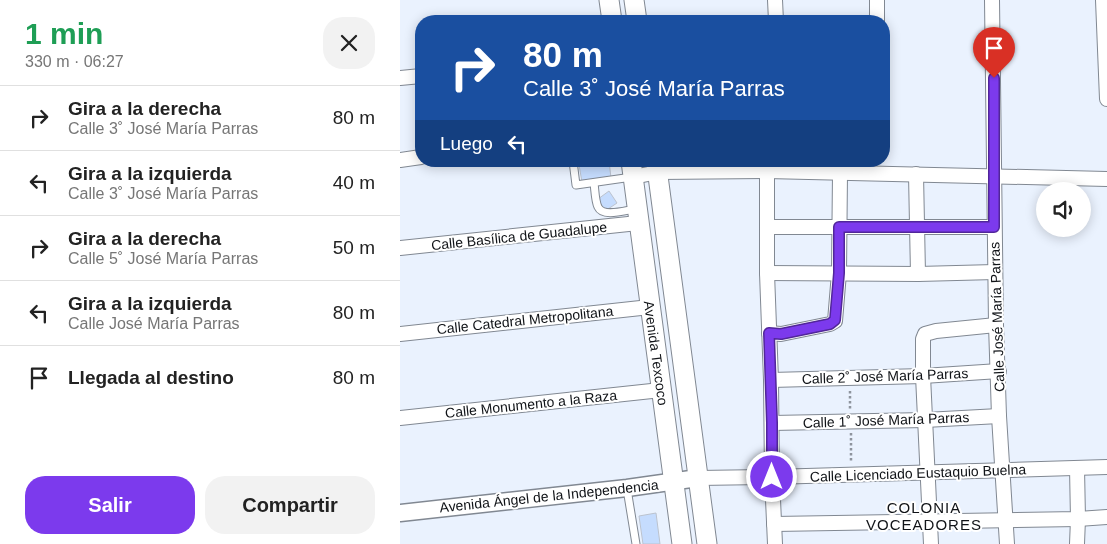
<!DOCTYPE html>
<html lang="es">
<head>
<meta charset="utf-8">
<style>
  :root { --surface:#fff; --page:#f2f2f2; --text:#222; --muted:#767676; --line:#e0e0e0; --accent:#7c3aed }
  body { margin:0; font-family:Helvetica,sans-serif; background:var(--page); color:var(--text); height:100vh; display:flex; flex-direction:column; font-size:19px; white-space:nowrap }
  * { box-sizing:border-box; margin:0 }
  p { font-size:16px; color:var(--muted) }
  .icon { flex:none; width:28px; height:28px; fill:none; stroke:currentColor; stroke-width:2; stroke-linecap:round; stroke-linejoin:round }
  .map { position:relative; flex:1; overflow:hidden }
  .details { display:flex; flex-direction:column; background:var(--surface); width:400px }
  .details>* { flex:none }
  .hud { position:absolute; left:15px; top:15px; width:475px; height:152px; border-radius:20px; box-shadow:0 2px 12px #0003; background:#1a4fa0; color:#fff; overflow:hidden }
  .fabs { position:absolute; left:636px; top:182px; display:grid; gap:10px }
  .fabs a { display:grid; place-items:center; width:55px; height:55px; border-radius:50%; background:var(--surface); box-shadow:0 2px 12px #0003; font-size:25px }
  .pin { position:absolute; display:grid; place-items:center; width:42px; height:42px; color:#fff; margin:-51px -21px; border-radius:50% 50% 50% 0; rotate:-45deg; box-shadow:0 0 5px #0007 }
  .pin .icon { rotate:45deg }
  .me { position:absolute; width:55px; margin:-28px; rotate:0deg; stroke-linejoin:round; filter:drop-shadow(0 0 4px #0008) }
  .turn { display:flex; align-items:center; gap:18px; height:105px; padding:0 25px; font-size:22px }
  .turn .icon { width:65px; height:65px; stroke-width:2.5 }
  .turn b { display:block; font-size:35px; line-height:42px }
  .then { display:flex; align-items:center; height:48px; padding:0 25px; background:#0003; gap:10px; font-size:19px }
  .round { display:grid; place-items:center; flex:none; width:52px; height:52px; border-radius:20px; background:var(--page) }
  .summary { display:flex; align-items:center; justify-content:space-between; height:85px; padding:0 25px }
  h1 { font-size:30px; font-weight:700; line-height:38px; color:#1e9e55 }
  .cta { display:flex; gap:10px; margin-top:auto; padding:10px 25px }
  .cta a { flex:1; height:58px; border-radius:20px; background:var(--accent); color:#fff; font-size:20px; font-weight:700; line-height:58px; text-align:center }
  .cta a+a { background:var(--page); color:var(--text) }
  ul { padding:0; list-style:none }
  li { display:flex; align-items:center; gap:15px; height:65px; padding:0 25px; border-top:1px solid var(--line) }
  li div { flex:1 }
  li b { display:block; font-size:19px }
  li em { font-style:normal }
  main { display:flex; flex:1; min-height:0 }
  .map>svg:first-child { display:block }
</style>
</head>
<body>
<main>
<section class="details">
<div class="summary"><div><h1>1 min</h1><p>330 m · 06:27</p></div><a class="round"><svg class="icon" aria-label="close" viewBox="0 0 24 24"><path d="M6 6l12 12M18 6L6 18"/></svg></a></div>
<ul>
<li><svg class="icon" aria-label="right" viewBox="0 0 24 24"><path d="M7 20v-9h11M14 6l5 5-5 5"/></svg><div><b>Gira a la derecha</b><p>Calle 3˚ José María Parras</p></div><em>80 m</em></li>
<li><svg class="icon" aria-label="left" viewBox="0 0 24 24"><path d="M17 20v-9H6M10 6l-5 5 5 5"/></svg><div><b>Gira a la izquierda</b><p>Calle 3˚ José María Parras</p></div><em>40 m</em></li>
<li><svg class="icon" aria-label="right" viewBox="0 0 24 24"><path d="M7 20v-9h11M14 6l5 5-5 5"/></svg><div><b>Gira a la derecha</b><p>Calle 5˚ José María Parras</p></div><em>50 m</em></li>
<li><svg class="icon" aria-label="left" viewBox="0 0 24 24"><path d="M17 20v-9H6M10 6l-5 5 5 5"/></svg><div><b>Gira a la izquierda</b><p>Calle José María Parras</p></div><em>80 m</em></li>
<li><svg class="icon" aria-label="arrive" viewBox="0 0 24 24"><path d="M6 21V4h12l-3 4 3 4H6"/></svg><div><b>Llegada al destino</b></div><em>80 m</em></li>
</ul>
<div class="cta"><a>Salir</a><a>Compartir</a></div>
</section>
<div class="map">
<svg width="707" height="544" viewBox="0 0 707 544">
  <rect width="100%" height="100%" fill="#eaf2fe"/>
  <g fill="#c5dcfe" stroke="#bcc3ce">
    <polygon points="209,161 211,178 182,182 179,165"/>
    <polygon points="209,191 217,203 205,211 198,199"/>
    <polygon points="256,513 260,544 243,544 239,516"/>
  </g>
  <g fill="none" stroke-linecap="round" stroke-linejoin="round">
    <g stroke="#818892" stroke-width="9">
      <g id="service">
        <polyline points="173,161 176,185 232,177"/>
        <path d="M194 183C195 190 195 201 198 207 203 218 226 210 236 209"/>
        <polyline points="227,489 236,544"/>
      </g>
    </g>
    <g stroke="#818892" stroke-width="16">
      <g id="minor">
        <polyline points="375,0 376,21"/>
        <polyline points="592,0 596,325 599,416 607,544"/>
        <polyline points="703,0 707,99"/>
        <polyline points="477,21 477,0"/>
        <polyline points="0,78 21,76"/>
        <polyline points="0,160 21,157"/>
        <polyline points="367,171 367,273 371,380 372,477 375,544"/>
        <polyline points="516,174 518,274"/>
        <polyline points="233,177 258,172 367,171 707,179"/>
        <polyline points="367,227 594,227"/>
        <polyline points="0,248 238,223"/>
        <polyline points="367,273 518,274 595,272"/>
        <polyline points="369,333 381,334 430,324 435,321 439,273 440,173"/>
        <polyline points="0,334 250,307"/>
        <polyline points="371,380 523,376 599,371"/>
        <polyline points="0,418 261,390"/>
        <polyline points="372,423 525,420 599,416"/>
        <polyline points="677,468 678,519 677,544"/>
        <polyline points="298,478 372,477 707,467"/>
        <polyline points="374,524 678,519 707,517"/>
        <polyline points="531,544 523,376 523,339 525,334 536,331 596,325"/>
      </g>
    </g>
    <g stroke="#818892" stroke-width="19">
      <polyline id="tertiary" points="0,513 227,488 298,478"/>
    </g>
    <g stroke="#818892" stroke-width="21">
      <g id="secondary">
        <polyline points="209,0 212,21"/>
        <polyline points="234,0 237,21"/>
        <polyline points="231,161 282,544"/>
        <polyline points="256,161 307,544"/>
      </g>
    </g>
    <g stroke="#8e949d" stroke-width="2.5" stroke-dasharray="2.5 2.5" stroke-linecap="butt">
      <polyline points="450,391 450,410"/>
      <polyline points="451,433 451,463"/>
    </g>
    <use href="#service" stroke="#fff" stroke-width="7"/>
    <use href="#minor" stroke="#fff" stroke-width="14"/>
    <use href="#tertiary" stroke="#fff" stroke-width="16"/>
    <use href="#secondary" stroke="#fff" stroke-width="19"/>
  </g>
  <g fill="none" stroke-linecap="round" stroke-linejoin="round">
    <g stroke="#51269a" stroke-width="12">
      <polyline id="route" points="372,477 372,423 369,333 381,334 430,324 435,320 439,273 439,227 594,227 594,78"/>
    </g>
    <use href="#route" stroke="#7c3aed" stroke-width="9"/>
  </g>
  <g text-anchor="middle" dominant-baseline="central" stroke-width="4" stroke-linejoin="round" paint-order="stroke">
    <g font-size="14" fill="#101317" stroke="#fff">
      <text transform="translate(119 236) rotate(-6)">Calle Basílica de Guadalupe</text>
      <text transform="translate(597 317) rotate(-92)">Calle José María Parras</text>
      <text transform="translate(125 320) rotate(-6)">Calle Catedral Metropolitana</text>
      <text transform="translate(256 353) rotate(82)">Avenida Texcoco</text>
      <text transform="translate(485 376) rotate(-2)">Calle 2˚ José María Parras</text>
      <text transform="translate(131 404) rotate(-6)">Calle Monumento a la Raza</text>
      <text transform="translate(486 420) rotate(-2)">Calle 1˚ José María Parras</text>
      <text transform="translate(518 473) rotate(-2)">Calle Licenciado Eustaquio Buelna</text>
      <text transform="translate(149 496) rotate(-6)">Avenida Ángel de la Independencia</text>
    </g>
    <g font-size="15" letter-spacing="1" fill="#101317" stroke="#fff">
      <text x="524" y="507">COLONIA<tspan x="524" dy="17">VOCEADORES</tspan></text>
    </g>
  </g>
</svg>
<div class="fabs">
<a><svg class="icon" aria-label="sound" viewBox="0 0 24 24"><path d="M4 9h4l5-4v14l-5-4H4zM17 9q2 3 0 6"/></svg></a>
</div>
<div class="pin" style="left:594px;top:78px;background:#d93025"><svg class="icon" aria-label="arrive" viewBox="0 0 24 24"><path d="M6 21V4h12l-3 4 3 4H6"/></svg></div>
<svg class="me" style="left:372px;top:477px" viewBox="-20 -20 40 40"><circle r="17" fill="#7c3aed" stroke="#fff" stroke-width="3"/><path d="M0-11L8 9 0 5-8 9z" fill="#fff"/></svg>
<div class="hud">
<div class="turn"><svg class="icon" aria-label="right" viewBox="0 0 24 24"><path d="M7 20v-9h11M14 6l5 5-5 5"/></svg><div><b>80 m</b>Calle 3˚ José María Parras</div></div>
<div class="then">Luego<svg class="icon" aria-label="left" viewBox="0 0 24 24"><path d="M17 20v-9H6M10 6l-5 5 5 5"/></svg></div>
</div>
</div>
</main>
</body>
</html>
